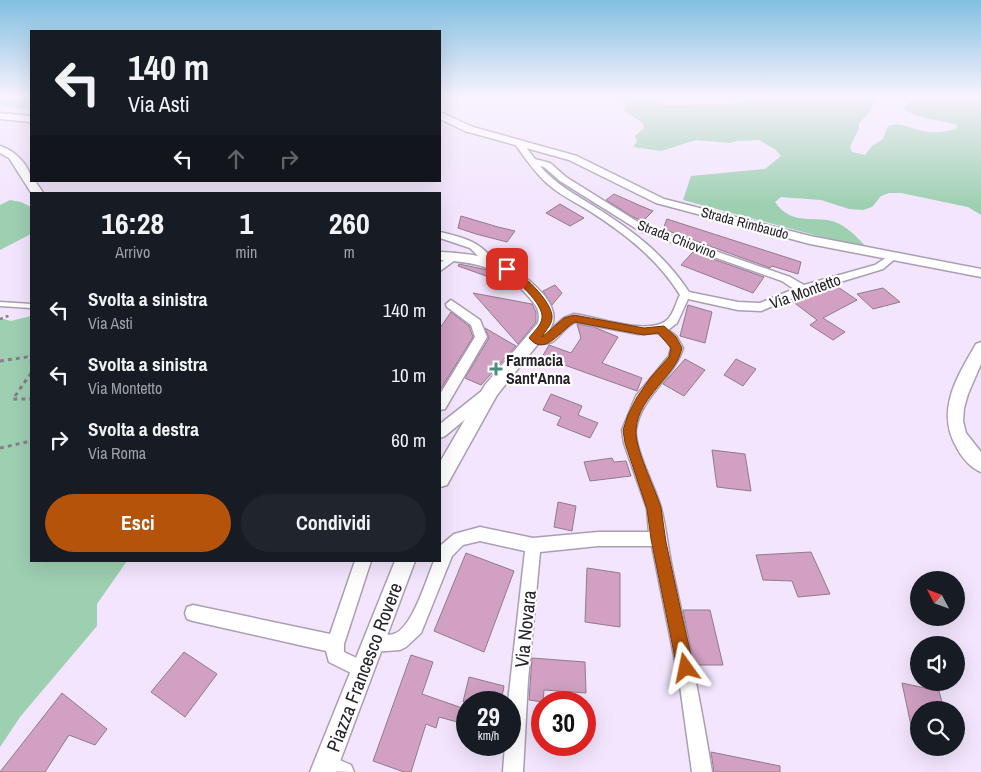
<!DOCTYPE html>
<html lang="it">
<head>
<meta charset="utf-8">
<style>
  :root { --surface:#171b24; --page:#20242c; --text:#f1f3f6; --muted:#9ea1a6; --accent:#b45309 }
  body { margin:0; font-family:"Archivo Narrow",sans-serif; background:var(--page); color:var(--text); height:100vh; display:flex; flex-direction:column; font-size:19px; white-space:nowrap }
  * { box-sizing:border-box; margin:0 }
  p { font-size:16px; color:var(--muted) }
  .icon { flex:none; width:28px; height:28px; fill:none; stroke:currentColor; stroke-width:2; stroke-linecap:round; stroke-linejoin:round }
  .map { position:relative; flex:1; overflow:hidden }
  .panel { position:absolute; left:30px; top:192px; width:411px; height:370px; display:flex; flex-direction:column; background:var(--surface); border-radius:0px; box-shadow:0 5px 20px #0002 }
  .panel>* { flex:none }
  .banner { position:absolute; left:30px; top:30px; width:411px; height:152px; border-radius:0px; box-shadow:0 5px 20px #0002; background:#171b24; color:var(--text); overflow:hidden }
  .needle { width:32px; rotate:311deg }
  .tools { position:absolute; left:910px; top:571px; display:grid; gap:10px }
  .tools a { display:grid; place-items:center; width:55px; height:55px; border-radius:50%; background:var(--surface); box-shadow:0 5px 20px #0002; font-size:25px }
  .speed { position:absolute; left:456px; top:691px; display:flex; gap:10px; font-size:25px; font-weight:700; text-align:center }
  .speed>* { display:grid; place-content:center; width:65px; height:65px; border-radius:50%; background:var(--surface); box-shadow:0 5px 20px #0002; line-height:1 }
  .speed small { font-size:12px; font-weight:400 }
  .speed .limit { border:8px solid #d22; background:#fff; color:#111 }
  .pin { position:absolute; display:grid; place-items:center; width:42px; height:42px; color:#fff; margin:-21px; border-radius:10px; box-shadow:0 2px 8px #0006 }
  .me { position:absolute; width:55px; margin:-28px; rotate:348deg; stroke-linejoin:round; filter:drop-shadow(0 0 4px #0008) }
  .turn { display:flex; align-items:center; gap:18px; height:105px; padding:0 15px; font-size:22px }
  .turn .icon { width:65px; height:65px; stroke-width:2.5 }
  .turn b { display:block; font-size:35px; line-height:42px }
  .lanes { display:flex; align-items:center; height:48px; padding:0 15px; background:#0003; justify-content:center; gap:25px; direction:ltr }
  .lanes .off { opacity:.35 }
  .eta { display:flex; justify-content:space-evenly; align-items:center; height:85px; text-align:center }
  .eta b { font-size:30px; font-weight:800; line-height:35px }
  .primary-button { display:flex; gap:10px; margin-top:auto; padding:10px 15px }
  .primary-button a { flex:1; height:58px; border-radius:30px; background:var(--accent); color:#fff; font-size:20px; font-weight:800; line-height:58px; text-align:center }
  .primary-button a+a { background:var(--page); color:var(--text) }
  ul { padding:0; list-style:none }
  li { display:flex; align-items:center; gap:15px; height:65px; padding:0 15px }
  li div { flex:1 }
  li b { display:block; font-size:19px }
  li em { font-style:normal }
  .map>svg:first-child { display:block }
</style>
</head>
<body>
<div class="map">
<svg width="981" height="772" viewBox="0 0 981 772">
  <rect width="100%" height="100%" fill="#f2e5fd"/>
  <g fill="#9dcfb1">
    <polygon points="0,97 31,97 31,110 0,105"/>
    <path d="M617 97H645L666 105 733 104 757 97H877L870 112 859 123V128L850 147 852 152 865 155 872 146 883 139 888 126C902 121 913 130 928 132 937 133 947 131 956 129L957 125C939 119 919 120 904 109L914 97H981V215L968 207 901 193H889L881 196 872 207 863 210 849 209 821 200 781 197 775 202C794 230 820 211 843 226 853 232 861 242 870 250L683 200 691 176 765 169 781 156 776 150 759 140 737 141 729 143 696 140 661 151 633 147 637 142 635 136 644 128 643 123 623 110 627 106 625 102Z"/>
    <polygon points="10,200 21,202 31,207 31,234 0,250 0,205"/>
    <polygon points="31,316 31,561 127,561 97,604 97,626 20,717 0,747 0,318 11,321"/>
  </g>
  <g fill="#d1a0c3" stroke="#917b8a">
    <polygon points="614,194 641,206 653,211 643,221 633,217 606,200"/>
    <polygon points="560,204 584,218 570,226 546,213"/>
    <polygon points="461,216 498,227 515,231 507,242 476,234 458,228"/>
    <polygon points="667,219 801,262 798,274 772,266 770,268 663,229"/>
    <polygon points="693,252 764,277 753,293 681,265"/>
    <polygon points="459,264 488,270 508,280 517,287 458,266"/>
    <polygon points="555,285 562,293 552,305 543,291"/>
    <polygon points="835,285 857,300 823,318 845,332 833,340 810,325 817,320 792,301"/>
    <polygon points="883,288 900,302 873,309 857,294"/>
    <polygon points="473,293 532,304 536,312 536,322 518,344"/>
    <polygon points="688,305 712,312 705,343 680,336"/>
    <polygon points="451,312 469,326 473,337 440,390 440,328"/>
    <polygon points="577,324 594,327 618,337 602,363 642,378 637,391 542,357 549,345 571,353 581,338"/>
    <polygon points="485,328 516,346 481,385 465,378 489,338"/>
    <polygon points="685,359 705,370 684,396 663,384"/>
    <polygon points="736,359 756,369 743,386 724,375"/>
    <polygon points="551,394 582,406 578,415 598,423 590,438 557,425 561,417 543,410"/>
    <polygon points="712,450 745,454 751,491 717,487"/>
    <polygon points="612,458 614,462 626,461 631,476 590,481 584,462"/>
    <polygon points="558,502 576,506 572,531 554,527"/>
    <polygon points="811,552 830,594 798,597 792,581 763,580 756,555"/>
    <polygon points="466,553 514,571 484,652 434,631"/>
    <polygon points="587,568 620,573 620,627 585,622"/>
    <polygon points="683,610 710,610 723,665 694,665"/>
    <polygon points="184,652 217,674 185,717 151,692"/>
    <polygon points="411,655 433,662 422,694 468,710 468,725 439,717 436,728 426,724 411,772 404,772 373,761"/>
    <polygon points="532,658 585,662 586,693 544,690 543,702 529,700"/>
    <polygon points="469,677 504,686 501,702 463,702"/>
    <polygon points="902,683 939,691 944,710 919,710 919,734 913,735"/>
    <polygon points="62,693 107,729 95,745 69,735 45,772 0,772"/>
    <polygon points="711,752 780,766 780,772 714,772"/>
  </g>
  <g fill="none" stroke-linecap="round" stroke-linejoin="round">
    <g stroke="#aa9eb4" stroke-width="3">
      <polygon id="service" points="0,302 31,304 31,308 0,306"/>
    </g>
    <g stroke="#aa9eb4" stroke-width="3">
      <g id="minor">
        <path d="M516 142H522L535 159 550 163 566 177 646 227 790 277 804 285 875 265 892 254 897 257 883 269 807 292 761 311 738 310 688 299 677 323 668 330 676 336 683 348C674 378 641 396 636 429 633 446 656 489 661 508 666 527 668 548 672 568 687 636 701 703 712 772H692L680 686 652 546H598L540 552 528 680 523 772H503L505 745H510V702H508L525 551 480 541 463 545 452 556 421 633 406 647 400 650 372 652 366 649 363 643 366 637C375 633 388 637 396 633 413 625 427 578 434 561H440V546L454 534 480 527 533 538 598 532H649L647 509 624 443 622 430 636 396 669 356 671 348 668 342 658 333 638 334 575 322C554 334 559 350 531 341L529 338 535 334 543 336 564 318 574 314C597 317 650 337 668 319 674 313 676 302 680 295 657 258 624 233 588 210 575 202 560 195 549 185 536 174 525 158 515 144ZM540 166 544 167 560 181 640 231 782 281 794 289 760 303 738 302 689 292C665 255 632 230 595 207 576 195 555 184 540 166Z"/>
        <path d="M440 232C461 237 480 241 493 260L488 263 484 262 470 248 440 238Z"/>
        <polygon points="454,253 458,254 458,258 440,271 440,263"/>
        <polygon points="451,300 480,320 487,337 445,409 440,410 440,394 475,337 471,325 447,307 446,304"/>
        <polygon points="487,389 491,390 493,394 491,398 445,436 440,438 440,424 483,390"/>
        <polygon points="355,561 371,561 344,644 344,652 367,663 370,669 367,675 361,678 329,662 326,651 193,621 187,619 185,613 187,607 193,605 330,634"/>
        <polygon points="326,754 351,765 354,772 319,771 316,764 319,757"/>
      </g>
    </g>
    <g stroke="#aa9eb4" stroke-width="3">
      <g id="tertiary">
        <polygon points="440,112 473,127 577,156 664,199 810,236 981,269 981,277 810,244 656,203 569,160 465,131 440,119"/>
        <polygon points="0,113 31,116 31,122 0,119"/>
        <path d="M0 146C14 150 31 166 31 181H35L44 194H32L9 158 0 153Z"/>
        <path d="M440 252C484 254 512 260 543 294 551 304 558 316 550 329L497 395 447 485 440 487V462L485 385 538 323C541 311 536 305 528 296 504 268 476 262 440 260Z"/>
        <path d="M981 342V364L968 394 964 408 963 421 966 433 981 452V472C971 468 962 458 957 448 935 411 957 377 976 344Z"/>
        <polygon points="395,561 415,561 336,772 310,772"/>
      </g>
    </g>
    <polyline stroke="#877e8e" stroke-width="2.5" stroke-dasharray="3 3" stroke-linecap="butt" points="0,319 11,315"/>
    <g stroke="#877e8e" stroke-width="3" stroke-dasharray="4 4" stroke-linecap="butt">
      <polyline points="0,361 27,357 31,361"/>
      <polyline points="31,373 13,399 31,399"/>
      <polyline points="0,448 31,441"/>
    </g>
    <use href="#service" fill="#fff" fill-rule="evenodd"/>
    <use href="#minor" fill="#fff" fill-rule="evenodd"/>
    <use href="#tertiary" fill="#fff" fill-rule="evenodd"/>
  </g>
  <linearGradient id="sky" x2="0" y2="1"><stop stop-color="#81bfe0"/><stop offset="0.47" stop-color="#f9f3fe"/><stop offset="1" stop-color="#f9f3fe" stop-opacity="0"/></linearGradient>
  <rect width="981" height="205" fill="url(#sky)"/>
  <path fill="#b45309" stroke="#753606" d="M507 266C520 270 554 303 552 318 552 325 544 332 542 337L564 318 574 315 644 328 664 326 676 337 682 348C676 377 639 395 636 429 634 448 655 488 661 508 663 519 664 531 666 542 675 584 684 626 694 668L691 674 686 677 680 674 677 668 651 539 647 509 625 443 623 430 628 415 637 397 651 377 669 357 671 348 658 333 644 335 575 322C561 329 545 358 529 338 533 332 541 326 542 318 544 304 515 279 504 271L502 269Z"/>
  <path fill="#488e85" stroke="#fff" stroke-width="2" d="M493.5 361.5h5v5h5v5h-5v5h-5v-5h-5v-5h5z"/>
  <g text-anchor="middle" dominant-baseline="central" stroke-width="4.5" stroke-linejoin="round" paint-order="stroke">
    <g font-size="14" fill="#252029" stroke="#fff">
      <text transform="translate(745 223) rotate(15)">Strada Rimbaudo</text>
      <text transform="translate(677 239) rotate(21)">Strada Chiovino</text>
    </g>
    <g font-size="16" fill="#252029" stroke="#fff">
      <text transform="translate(805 291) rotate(-20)">Via Montetto</text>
    </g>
    <g font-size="16" font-weight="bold" fill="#252029" stroke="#fff" text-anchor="start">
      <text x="506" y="360">Farmacia<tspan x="506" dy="18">Sant'Anna</tspan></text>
    </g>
    <g font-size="19" fill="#252029" stroke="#fff">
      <text transform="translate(525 629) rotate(-84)">Via Novara</text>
      <text transform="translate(364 667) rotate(-69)">Piazza Francesco Rovere</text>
    </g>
  </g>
</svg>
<div class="tools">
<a><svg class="needle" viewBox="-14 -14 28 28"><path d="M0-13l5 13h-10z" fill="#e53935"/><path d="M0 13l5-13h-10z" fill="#9ea1a6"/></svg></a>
<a><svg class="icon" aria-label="sound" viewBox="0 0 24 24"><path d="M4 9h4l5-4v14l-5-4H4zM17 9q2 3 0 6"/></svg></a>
<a><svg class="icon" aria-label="search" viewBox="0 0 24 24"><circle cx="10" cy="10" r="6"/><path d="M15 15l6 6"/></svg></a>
</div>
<div class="speed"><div>29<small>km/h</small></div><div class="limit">30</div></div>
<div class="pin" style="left:507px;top:269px;background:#d93025"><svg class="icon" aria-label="arrive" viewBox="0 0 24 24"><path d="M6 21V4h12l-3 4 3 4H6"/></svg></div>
<svg class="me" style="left:686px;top:668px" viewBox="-20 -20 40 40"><path d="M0-17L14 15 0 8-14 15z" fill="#b45309" stroke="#fff" stroke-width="4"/></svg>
<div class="banner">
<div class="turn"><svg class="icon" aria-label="left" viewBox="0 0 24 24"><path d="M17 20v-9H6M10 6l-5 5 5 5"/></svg><div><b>140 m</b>Via Asti</div></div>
<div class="lanes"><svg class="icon" aria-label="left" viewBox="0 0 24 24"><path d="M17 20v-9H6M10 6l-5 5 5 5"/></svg><svg class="icon off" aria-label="ahead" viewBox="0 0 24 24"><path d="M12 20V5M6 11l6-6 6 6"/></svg><svg class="icon off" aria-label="right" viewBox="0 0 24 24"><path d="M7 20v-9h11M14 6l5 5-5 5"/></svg></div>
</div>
<section class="panel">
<div class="eta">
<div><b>16:28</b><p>Arrivo</p></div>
<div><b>1</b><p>min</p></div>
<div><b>260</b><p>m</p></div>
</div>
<ul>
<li><svg class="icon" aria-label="left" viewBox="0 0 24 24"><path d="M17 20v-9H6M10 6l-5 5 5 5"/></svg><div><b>Svolta a sinistra</b><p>Via Asti</p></div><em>140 m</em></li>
<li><svg class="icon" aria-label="left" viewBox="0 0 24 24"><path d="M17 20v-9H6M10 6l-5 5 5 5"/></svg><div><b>Svolta a sinistra</b><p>Via Montetto</p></div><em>10 m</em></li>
<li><svg class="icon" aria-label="right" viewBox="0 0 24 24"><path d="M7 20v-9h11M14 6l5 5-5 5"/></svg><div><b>Svolta a destra</b><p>Via Roma</p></div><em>60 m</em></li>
</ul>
<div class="primary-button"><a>Esci</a><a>Condividi</a></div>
</section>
</div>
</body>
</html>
